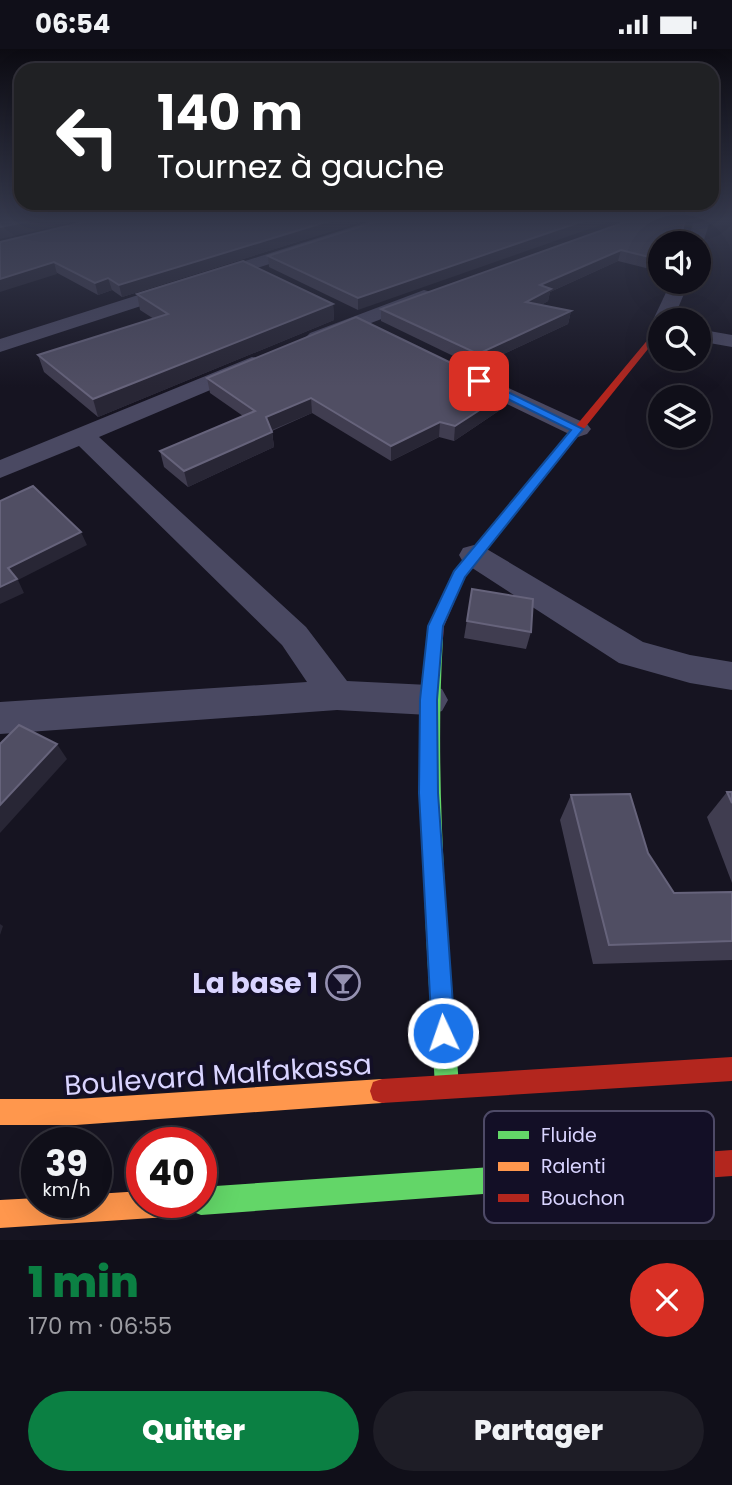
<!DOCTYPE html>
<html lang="fr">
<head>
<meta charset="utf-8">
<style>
  :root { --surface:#100f19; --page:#1e1d26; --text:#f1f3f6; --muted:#9c9ca2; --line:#302f38; --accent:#0b8043 }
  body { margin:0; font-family:Poppins,sans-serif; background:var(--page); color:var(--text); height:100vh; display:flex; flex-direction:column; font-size:26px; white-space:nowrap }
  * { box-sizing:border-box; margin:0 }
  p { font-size:23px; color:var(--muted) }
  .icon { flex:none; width:38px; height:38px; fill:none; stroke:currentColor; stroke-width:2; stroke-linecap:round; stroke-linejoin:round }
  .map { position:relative; height:1191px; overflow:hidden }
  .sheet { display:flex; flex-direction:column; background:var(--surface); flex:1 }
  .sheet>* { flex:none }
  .hud { position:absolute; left:14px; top:14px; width:705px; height:147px; border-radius:21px; box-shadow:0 7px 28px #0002,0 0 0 2px var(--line); background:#202124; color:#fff; overflow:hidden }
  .tools { position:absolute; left:648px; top:182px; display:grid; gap:14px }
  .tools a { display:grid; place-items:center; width:63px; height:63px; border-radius:50%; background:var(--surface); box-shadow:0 7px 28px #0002,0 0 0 2px var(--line); font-size:35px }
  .speed { position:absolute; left:21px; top:1078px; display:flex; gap:14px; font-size:35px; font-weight:700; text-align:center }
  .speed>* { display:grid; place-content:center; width:91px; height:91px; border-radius:50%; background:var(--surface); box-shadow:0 7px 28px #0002,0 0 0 2px var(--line); line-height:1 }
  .speed small { font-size:18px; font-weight:400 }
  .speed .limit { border:10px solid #d22; background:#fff; color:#111 }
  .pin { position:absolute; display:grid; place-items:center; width:60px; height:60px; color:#fff; margin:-30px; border-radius:14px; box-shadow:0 4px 10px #0006 }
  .me { position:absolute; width:77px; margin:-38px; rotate:357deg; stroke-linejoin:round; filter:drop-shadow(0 0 5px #0008) }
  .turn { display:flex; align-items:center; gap:24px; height:147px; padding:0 28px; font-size:32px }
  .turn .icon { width:91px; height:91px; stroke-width:2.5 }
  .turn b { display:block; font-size:49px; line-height:60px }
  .round { display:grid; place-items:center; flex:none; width:74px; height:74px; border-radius:37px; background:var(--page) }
  .headline { display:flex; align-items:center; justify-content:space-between; height:119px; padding:0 28px }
  h1 { font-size:42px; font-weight:800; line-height:52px; color:var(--accent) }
  .action { display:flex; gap:14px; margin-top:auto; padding:14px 28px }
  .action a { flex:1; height:80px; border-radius:42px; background:var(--accent); color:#fff; font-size:28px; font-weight:800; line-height:80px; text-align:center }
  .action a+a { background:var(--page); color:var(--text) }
  .status { display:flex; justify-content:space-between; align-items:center; height:49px; padding:0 35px; background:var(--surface); direction:ltr }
  .status svg { height:19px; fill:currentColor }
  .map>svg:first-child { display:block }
</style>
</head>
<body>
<div class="status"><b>06:54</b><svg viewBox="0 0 49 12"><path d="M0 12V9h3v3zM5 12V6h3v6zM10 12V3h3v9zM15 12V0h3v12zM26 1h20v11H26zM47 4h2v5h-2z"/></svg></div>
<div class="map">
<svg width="732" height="1191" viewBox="0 0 732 1191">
  <rect width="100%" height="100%" fill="#161421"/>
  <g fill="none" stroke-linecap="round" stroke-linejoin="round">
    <g fill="#4a4962" fill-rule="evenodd">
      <polygon points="371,172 394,172 392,175 0,303 0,290"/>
      <polygon points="694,172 710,172 703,194 698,198 698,194 687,194"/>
      <polygon points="671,233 689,233 673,271 660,271 660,276 656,275 653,271"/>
      <polygon points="424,241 431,243 434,247 431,251 324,292 310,292 306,288 310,284"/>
      <polygon points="698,280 732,286 732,298 698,292"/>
      <polygon points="252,308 260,310 263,315 260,320 99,388 306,578 347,632 429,636 442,640 448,651 442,662 429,666 337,661 0,685 0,653 307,633 282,596 79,397 0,429 0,411"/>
      <polygon points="465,319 587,375 591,380 587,385 578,388 569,385 457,331 454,326 457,321"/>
      <polygon points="474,496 485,499 643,593 690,606 732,613 732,641 690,634 619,614 463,513 459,506 463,499"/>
    </g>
    <g fill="#63d668" fill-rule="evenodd">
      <path d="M435 583 443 589C434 739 448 887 459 1037L456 1046 447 1049 438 1046 435 1037C426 887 415 739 427 589Z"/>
      <polygon points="549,1114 558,1118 562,1127 558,1136 549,1140 201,1166 191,1162 188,1153 201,1153 201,1138"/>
    </g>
    <g fill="#ff974d" fill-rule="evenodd">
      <polygon points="382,1030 391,1033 394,1042 391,1051 382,1054 76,1076 0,1076 0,1050 76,1050"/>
      <polygon points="142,1142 142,1153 196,1153 193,1163 183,1167 0,1179 0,1151 37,1149 37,1153 96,1153 96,1145"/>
    </g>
    <g fill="#b3261e" fill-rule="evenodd">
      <polygon points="660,276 660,285 465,528 444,577 443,589 435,595 429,593 427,589 428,577 454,523"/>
      <polygon points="732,1008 732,1032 382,1054 373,1051 370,1042 373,1033 382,1030"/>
      <polygon points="732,1101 732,1127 549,1140 540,1136 536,1127 540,1118 549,1114"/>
    </g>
  </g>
  <g fill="#403d50">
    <polygon points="364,172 122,248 112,241 98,246 0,193"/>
    <polygon points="378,172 358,261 269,218 268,207"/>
    <polygon points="685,172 678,194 660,194 660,209 646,219 618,212 550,243 548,252 541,256 571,262 568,275 476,318 381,272 381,260"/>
    <polygon points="137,245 333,255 334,271 98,368 44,323 38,306 154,270 140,261"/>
    <polygon points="207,329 509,342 506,357 454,392 439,388 391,412 312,364 272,382 274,398 188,438 164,418 160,402 243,367 210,344"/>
    <polygon points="472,540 531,583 526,600 464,589"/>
    <polygon points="727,743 732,743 732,834 707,768"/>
    <polygon points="571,746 648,804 674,844 732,843 732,911 593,915 560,771"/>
  </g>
  <g fill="#282635">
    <polygon points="29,172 78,172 0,190 0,178"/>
    <polygon points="329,172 364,172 122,248 119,236"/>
    <polygon points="583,172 612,172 358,261 358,249"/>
    <polygon points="660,200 660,209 646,219 649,208"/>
    <polygon points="621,201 618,212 550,243 548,252 524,266 526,253 540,236"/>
    <polygon points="54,213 57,225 0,243 0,230"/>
    <polygon points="108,229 112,241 98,246 95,234"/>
    <polygon points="333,255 334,271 98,368 93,350"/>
    <polygon points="571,262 568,275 476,318 478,305"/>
    <polygon points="509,342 506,357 454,392 455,377"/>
    <polygon points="311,349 312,364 267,383 266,368"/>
    <polygon points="440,373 439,388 391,412 391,397"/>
    <polygon points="272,383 274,398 188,438 184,422"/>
    <polygon points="81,483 87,496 18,531 24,544 0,555 0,538 8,519"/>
    <polygon points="57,695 67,710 0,784 0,756"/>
    <polygon points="0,875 3,877 0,886"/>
  </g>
  <g fill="#504e63" stroke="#66637b" stroke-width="2">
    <polygon points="0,172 29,172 0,178"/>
    <polygon points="88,172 329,172 119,236 108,229 95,234 54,213 0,230 0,193"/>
    <polygon points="378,172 583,172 358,249 268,207"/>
    <polygon points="628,172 685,172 679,192 673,191 668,194 660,194 660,200 649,208 621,201 540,236 551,240 526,253 571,262 478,305 381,260"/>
    <polygon points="243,212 333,255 93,350 38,306 168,265 137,245"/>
    <polygon points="356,268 509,342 455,377 440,373 391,397 311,349 266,368 272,383 184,422 160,402 255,362 207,329"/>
    <polygon points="33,437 81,483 8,519 17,530 0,538 0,452"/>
    <polygon points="472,540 533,550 531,583 467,572"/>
    <polygon points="19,676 57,695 0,756 0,695"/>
    <polygon points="727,743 732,743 732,754"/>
    <polygon points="630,745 648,804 674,844 732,843 732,892 609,896 571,746"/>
  </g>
  <linearGradient id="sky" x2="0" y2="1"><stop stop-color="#0c0b12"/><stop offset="0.51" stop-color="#363a4e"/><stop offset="1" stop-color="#363a4e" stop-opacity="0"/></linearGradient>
  <rect width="732" height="338" fill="url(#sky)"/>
  <polygon fill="#1a73e8" stroke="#114b97" stroke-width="2" points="479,329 583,380 465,528 443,577 437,651 438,744 455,984 452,992 443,995 435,992 432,984 419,744 420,651 428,577 454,522 571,381 475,334 475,330"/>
  <defs>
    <g id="bar-ring" transform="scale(1.75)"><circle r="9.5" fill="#130f26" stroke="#9591b1" stroke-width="1.5"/><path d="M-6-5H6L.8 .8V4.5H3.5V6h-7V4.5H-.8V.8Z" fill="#9591b1"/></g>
  </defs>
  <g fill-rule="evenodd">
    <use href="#bar-ring" x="343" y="934"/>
  </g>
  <g text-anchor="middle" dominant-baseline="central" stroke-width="7" stroke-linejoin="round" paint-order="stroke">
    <g font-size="28" font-weight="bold" fill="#d9d4ff" stroke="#130f26" text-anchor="end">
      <text x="318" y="934">La base 1</text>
    </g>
    <g font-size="28" fill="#d9d4ff" stroke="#130f26">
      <text transform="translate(218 1026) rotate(-4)">Boulevard Malfakassa</text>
    </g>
  </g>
  <rect x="484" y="1062" width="230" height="112" rx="10" fill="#130f26" stroke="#4e4a67" stroke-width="2"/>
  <rect x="498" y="1082" width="31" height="8" fill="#63d668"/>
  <rect x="498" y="1113" width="31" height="9" fill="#ff974d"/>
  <rect x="498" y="1145" width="31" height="8" fill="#b3261e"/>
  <g font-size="19" fill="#d9d4ff">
    <text x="541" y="1093">Fluide</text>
    <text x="541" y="1124">Ralenti</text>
    <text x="541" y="1156">Bouchon</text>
  </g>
</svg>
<div class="tools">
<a><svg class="icon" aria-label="sound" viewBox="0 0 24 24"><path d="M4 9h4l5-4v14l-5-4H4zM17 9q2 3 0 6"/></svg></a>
<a><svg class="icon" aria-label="search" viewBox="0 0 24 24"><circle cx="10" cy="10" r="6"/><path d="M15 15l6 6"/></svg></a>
<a><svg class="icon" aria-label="layers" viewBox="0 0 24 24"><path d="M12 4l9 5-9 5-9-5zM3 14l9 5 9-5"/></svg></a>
</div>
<div class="speed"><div>39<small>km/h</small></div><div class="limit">40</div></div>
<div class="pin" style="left:479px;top:332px;background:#d93025"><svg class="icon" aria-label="arrive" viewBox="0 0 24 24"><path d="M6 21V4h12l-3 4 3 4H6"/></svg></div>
<svg class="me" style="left:443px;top:984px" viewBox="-20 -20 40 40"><circle r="17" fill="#1a73e8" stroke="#fff" stroke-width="3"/><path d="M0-11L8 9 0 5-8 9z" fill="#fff"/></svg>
<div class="hud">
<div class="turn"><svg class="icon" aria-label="left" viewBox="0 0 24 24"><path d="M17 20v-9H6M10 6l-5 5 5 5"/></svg><div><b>140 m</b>Tournez à gauche</div></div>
</div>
</div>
<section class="sheet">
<div class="headline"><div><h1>1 min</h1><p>170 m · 06:55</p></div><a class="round" style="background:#d93025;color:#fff"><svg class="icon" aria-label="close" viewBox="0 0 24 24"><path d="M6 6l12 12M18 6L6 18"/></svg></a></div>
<div class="action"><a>Quitter</a><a>Partager</a></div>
</section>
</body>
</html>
